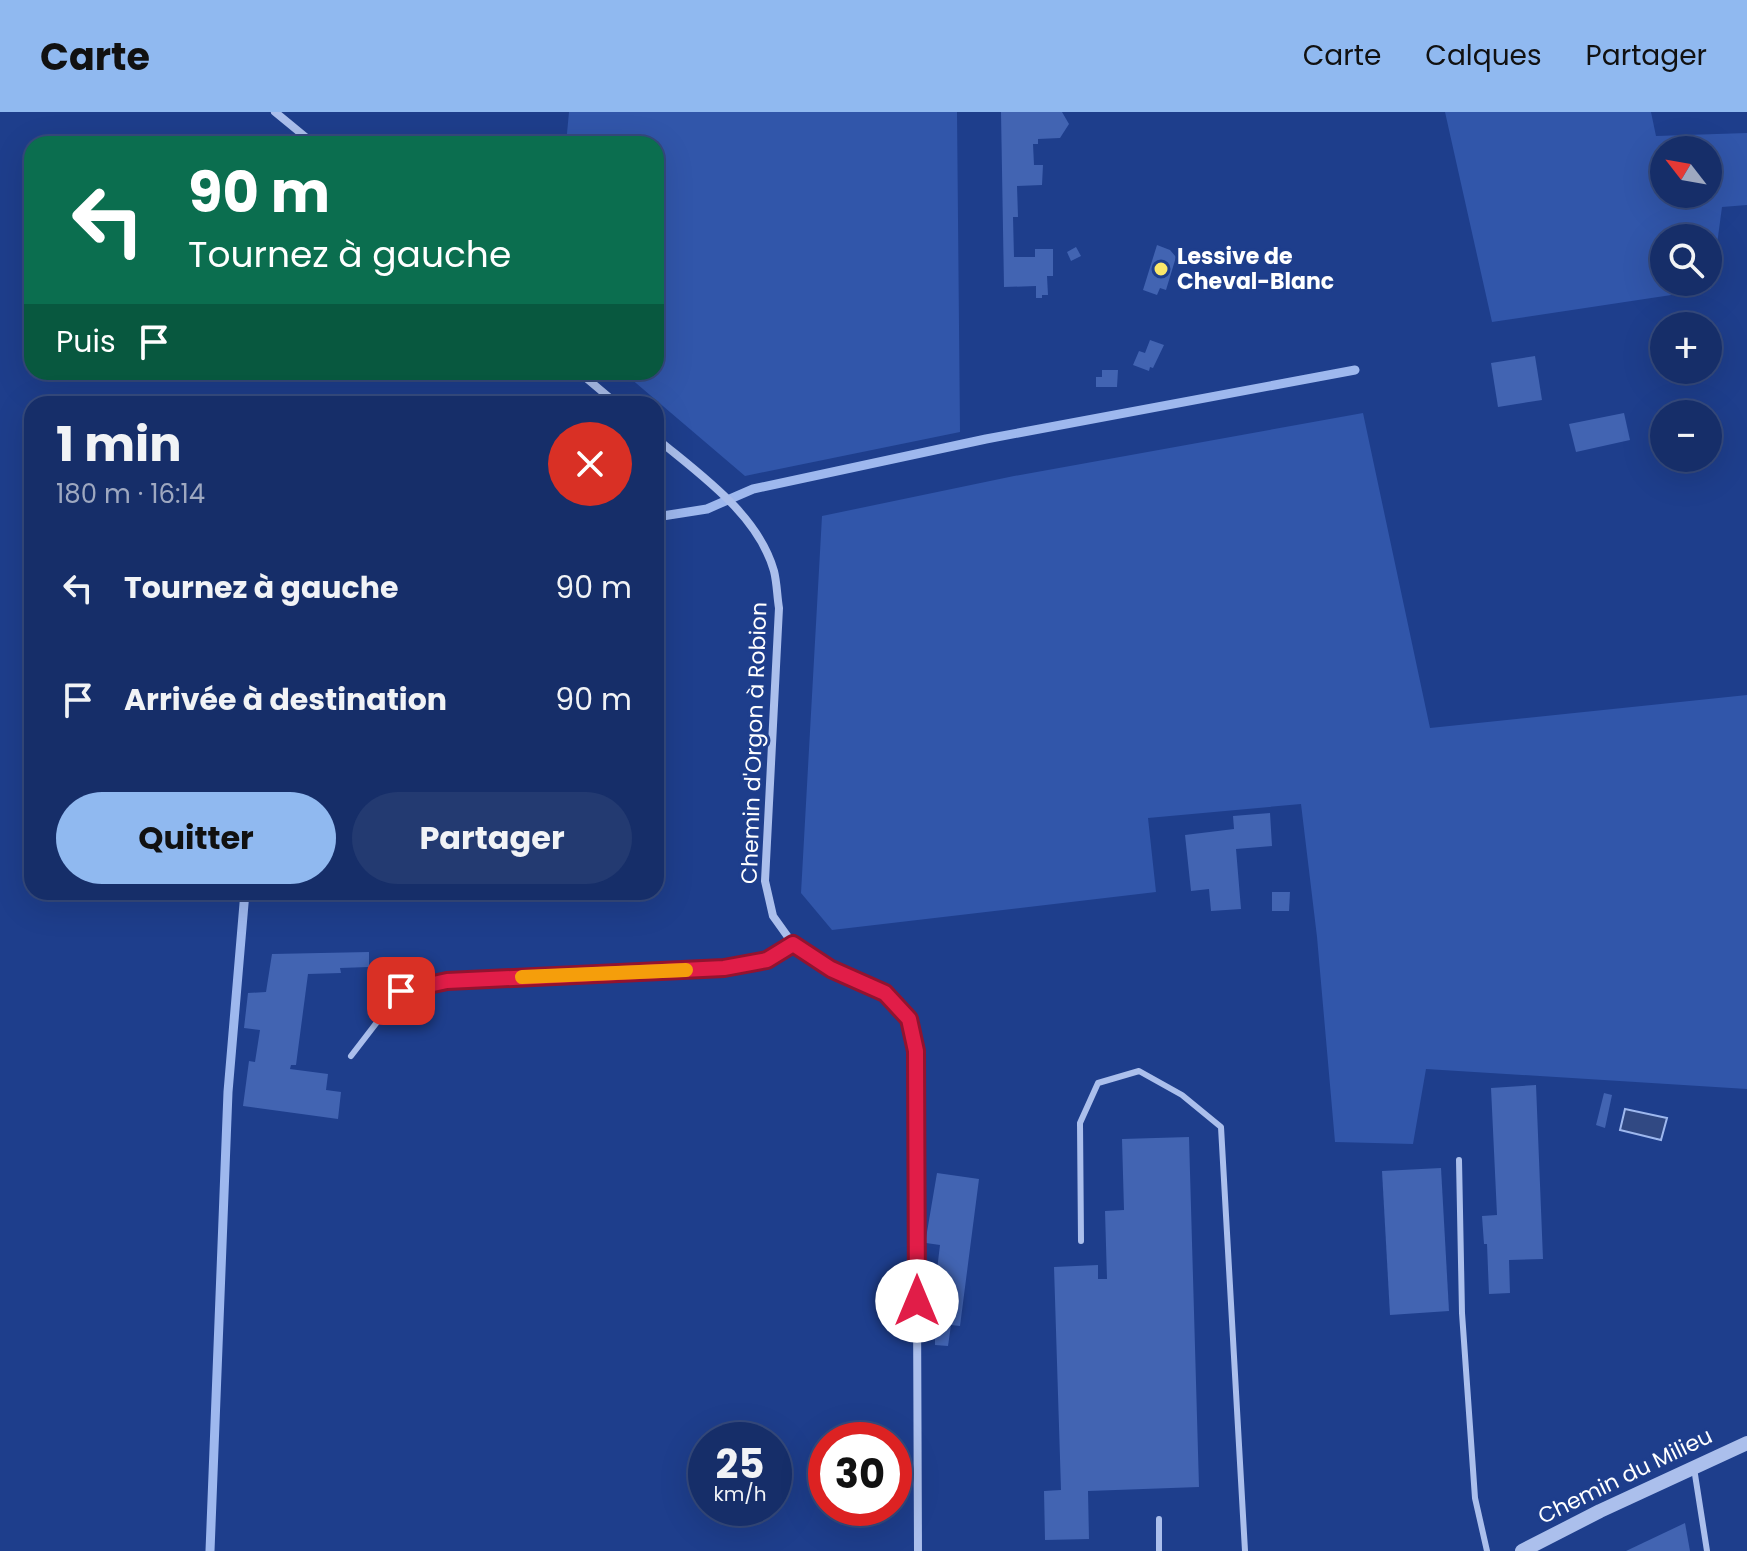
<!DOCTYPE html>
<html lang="fr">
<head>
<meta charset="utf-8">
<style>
  :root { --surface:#162e69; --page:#233a71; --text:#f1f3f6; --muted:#9ea8c0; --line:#354a7d; --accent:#90b9f0 }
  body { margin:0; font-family:Poppins,sans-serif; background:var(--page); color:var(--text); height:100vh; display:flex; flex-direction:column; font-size:30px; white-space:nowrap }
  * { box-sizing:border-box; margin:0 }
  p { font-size:26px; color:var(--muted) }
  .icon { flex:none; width:44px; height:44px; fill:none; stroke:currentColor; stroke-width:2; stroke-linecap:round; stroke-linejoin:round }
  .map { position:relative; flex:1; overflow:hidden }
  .details { position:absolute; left:24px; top:284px; width:640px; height:504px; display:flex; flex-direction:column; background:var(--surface); border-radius:24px; box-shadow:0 8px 32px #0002,0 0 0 2px var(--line) }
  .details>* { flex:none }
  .banner { position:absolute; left:24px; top:24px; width:640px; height:244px; border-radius:24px; box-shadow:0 8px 32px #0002,0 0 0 2px var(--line); background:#0b6e4f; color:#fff; overflow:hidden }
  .needle { width:52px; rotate:301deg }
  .fabs { position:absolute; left:1650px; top:24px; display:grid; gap:16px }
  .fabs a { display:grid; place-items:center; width:72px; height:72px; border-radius:50%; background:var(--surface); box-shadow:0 8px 32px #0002,0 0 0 2px var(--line); font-size:40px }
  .speed { position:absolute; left:688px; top:1310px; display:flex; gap:16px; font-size:40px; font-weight:700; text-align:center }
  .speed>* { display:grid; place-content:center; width:104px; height:104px; border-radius:50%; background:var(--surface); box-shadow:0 8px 32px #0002,0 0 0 2px var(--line); line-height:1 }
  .speed small { font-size:20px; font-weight:400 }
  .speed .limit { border:12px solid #d22; background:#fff; color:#111 }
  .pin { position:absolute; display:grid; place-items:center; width:68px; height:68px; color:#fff; margin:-34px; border-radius:16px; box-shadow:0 4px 12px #0006 }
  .me { position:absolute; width:88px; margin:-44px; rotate:0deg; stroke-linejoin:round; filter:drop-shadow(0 0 6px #0008) }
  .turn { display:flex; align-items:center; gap:28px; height:168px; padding:0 32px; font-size:36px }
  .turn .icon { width:104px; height:104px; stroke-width:2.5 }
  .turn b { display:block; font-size:56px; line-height:68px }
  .then { display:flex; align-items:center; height:76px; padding:0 32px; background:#0003; gap:16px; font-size:30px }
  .round { display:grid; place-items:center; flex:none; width:84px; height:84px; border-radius:42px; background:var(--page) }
  .summary { display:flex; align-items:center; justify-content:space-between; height:136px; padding:0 32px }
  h1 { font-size:48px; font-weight:700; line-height:60px }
  .primary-button { display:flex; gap:16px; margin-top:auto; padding:16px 32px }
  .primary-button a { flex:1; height:92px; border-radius:48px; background:var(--accent); color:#111; font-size:32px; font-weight:700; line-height:92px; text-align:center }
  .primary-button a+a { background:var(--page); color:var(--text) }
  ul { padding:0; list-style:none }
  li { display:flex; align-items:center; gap:24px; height:112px; padding:0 32px }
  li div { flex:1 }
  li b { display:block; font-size:30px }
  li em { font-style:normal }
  header { display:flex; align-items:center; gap:48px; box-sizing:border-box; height:112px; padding:0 40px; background:var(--accent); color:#111 }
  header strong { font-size:38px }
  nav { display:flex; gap:44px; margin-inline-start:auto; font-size:28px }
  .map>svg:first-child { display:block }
</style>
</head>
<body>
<header>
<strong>Carte</strong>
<nav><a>Carte</a><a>Calques</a><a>Partager</a></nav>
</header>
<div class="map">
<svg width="1747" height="1439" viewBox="0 0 1747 1439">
  <rect width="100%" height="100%" fill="#1e3e8c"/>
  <g fill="#3156aa" fill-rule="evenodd">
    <polygon points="569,0 957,0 960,320 745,364 623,260 656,260 656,32 566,32"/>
    <path d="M1445 0H1651L1656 24 1747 21V93L1722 95 1711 177 1492 210ZM1664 38H1708V82H1664ZM1664 126H1708V170H1664Z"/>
    <polygon points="1363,301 1430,616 1747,583 1747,977 1426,957 1413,1032 1335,1030 1317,825 1301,692 1148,706 1156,780 832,818 801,781 822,404 1014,364"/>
  </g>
  <polygon fill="#314983" stroke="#9eb8ee" stroke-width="2" points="1625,997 1667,1006 1661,1028 1620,1018"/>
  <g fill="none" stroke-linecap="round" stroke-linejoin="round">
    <g stroke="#9eb8ee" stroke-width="9">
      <polyline points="656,405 707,397 753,377 986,327 1355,258"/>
      <polyline points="210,1439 228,980 245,780"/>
    </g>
  </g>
  <g fill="#4264b2">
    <polygon points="1001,0 1062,0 1069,12 1060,26 1038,27 1038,32 1033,32 1034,53 1043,53 1042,73 1017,74 1018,105 1013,105 1014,145 1035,145 1035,137 1053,137 1053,164 1047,164 1048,183 1042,183 1042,186 1036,186 1036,174 1004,175"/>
    <polygon points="1157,133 1170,138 1176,145 1166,178 1160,176 1157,183 1143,178"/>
    <polygon points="1076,135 1081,144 1071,149 1067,140"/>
    <polygon points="1150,228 1164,233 1153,256 1150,255 1149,259 1133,253 1139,239 1145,241"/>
    <polygon points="1535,244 1542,288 1498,295 1491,251"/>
    <polygon points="1102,258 1118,258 1117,275 1096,275 1096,265 1102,265"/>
    <polygon points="1624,301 1630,328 1576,340 1569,312"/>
    <polygon points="1270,701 1272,734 1236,737 1241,797 1211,799 1209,777 1191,779 1185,723 1234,717 1233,704"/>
    <polygon points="1272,780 1290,780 1289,799 1272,799"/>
    <polygon points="369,840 369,855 340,856 341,861 308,862 296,953 291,953 290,957 328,962 326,978 341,980 338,1007 243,994 249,949 255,950 260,918 244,916 248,881 266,880 272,842"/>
    <polygon points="1536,973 1543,1147 1509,1148 1510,1181 1489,1182 1487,1132 1484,1132 1482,1104 1497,1103 1491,976"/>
    <polygon points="1604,981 1612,983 1605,1016 1596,1013"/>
    <polygon points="1189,1025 1199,1375 1088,1379 1089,1427 1045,1428 1044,1379 1061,1378 1054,1155 1098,1153 1098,1167 1107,1167 1105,1099 1124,1098 1122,1027"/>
    <polygon points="1441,1056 1449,1199 1390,1203 1382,1059"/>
    <polygon points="937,1061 979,1067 960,1214 951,1213 948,1234 935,1233 935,1227 929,1224 940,1133 926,1131 926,1126"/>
    <polygon points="1685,1411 1690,1439 1626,1439"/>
  </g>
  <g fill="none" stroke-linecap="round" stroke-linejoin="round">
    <g stroke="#abbfec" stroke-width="6">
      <polyline points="351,944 401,879 447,869 724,856 767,848 793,832"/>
      <polyline points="1459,1048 1462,1201 1475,1386 1487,1439"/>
      <polyline points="1081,1129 1080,1011 1098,971 1139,959 1182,983 1221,1015 1245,1439"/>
      <polyline points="1694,1356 1707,1439"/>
      <polyline points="1159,1407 1159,1439"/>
    </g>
    <g stroke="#abbfec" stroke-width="8">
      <polyline points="275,0 314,32"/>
      <polyline points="579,260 617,292"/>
      <path d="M656 326C699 362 758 402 774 459 777 471 777 484 779 496L765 769 773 804 793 832 831 857 885 881 909 907 916 939 918 1439"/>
    </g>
    <polyline stroke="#abbfec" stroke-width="14" points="1522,1439 1600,1399 1747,1331"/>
  </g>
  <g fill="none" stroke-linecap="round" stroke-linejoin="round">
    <g stroke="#92132f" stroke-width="20">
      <polyline id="route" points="401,879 447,869 724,856 767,848 793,832 831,857 885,881 909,907 916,939 917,1189"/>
    </g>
    <use href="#route" stroke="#e11d48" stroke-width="14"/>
    <polyline stroke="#f59e0b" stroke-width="14" points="522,865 686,858"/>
  </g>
  <circle fill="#fbe76a" stroke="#1e3e8c" stroke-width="3" cx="1161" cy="157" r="8"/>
  <g text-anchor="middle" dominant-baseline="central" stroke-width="6" stroke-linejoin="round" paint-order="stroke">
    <g font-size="22" font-weight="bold" fill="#fff" stroke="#1e3e8c" text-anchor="start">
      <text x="1177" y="144">Lessive de<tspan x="1177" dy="25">Cheval-Blanc</tspan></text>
    </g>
    <g font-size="22" fill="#fff" stroke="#1e3e8c">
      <text transform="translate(754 631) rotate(-88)">Chemin d'Orgon à Robion</text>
      <text transform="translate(1625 1364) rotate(-26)">Chemin du Milieu</text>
    </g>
  </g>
</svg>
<div class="fabs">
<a><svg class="needle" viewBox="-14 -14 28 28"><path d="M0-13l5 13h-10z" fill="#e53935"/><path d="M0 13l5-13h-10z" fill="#9ea8c0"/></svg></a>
<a><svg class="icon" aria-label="search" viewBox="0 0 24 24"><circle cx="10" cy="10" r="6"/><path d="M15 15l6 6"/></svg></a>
<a>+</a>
<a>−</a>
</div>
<div class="speed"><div>25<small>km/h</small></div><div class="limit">30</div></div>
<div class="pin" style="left:401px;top:879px;background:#d93025"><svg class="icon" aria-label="arrive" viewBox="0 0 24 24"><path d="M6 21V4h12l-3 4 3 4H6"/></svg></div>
<svg class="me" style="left:917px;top:1189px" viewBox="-20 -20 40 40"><circle r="19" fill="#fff"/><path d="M0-13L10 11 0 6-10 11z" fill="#e11d48"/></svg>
<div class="banner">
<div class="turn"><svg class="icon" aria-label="left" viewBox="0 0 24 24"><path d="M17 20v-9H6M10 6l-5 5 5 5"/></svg><div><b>90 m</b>Tournez à gauche</div></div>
<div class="then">Puis<svg class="icon" aria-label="arrive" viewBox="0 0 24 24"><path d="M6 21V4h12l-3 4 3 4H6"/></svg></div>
</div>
<section class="details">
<div class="summary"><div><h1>1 min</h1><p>180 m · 16:14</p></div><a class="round" style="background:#d93025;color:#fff"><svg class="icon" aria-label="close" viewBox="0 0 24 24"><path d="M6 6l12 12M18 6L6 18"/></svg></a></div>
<ul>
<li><svg class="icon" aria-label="left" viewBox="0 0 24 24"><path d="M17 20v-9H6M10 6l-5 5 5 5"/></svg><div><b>Tournez à gauche</b></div><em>90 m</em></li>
<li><svg class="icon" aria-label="arrive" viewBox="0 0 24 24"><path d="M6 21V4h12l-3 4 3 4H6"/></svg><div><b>Arrivée à destination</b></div><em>90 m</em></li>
</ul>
<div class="primary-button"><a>Quitter</a><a>Partager</a></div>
</section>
</div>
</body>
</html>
